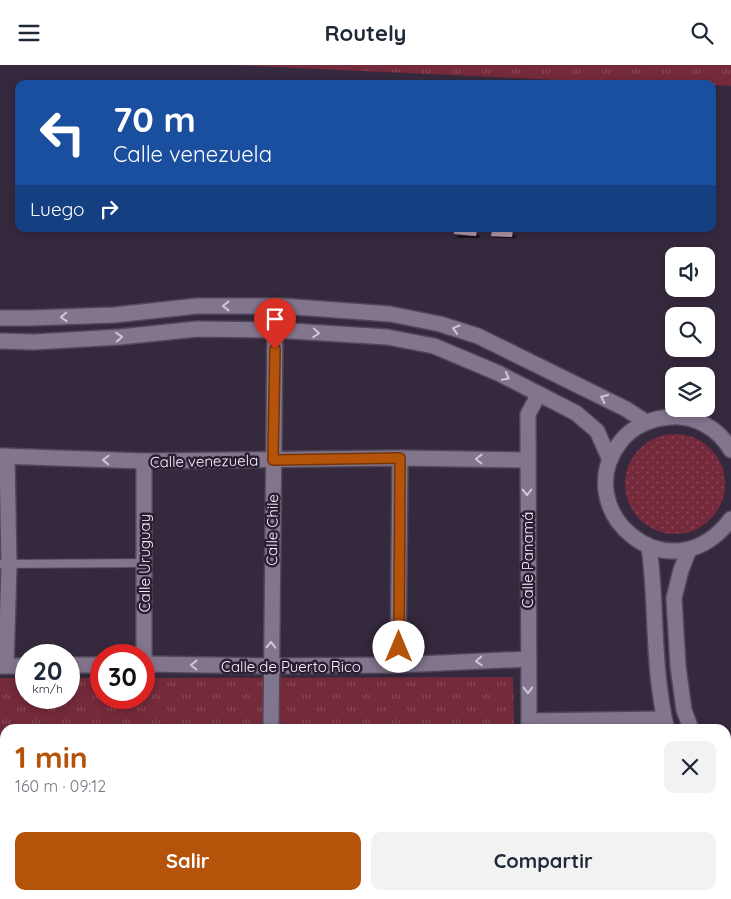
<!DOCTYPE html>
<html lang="es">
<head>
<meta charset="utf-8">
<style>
  :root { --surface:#fff; --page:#f2f2f3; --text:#1f2937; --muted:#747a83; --accent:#b45309 }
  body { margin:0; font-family:Quicksand,sans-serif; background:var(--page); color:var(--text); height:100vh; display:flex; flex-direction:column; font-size:19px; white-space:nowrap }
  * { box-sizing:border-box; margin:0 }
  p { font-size:16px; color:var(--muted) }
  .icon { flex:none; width:28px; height:28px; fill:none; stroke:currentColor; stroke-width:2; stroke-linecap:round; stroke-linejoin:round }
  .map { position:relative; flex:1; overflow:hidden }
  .panel { position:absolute; left:0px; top:659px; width:731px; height:176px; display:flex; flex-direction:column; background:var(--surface); border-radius:15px 15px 0 0; box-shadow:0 2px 8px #0003 }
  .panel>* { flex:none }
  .guide { position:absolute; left:15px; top:15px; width:701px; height:152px; border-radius:10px; box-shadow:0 2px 8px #0003; background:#1a4fa0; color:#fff; overflow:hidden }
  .fabs { position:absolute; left:665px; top:182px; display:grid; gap:10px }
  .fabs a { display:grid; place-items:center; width:50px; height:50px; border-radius:10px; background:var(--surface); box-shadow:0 2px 8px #0003; font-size:25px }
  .speed { position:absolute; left:15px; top:579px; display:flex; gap:10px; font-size:25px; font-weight:700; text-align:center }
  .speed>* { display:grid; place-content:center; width:65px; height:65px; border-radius:50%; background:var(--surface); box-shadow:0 2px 8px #0003; line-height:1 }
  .speed small { font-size:12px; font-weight:400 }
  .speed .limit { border:8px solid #d22; background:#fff; color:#111 }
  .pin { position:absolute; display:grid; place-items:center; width:42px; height:42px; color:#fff; margin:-51px -21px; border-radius:50% 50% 50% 0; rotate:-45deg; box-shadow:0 0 5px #0007 }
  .pin .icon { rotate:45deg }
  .me { position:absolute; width:55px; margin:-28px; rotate:0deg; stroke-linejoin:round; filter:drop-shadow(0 0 4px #0008) }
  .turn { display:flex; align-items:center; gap:18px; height:105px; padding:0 15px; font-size:22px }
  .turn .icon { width:65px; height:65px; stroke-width:2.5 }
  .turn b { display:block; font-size:35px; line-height:42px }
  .then { display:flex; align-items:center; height:48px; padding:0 15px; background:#0003; gap:10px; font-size:19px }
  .round { display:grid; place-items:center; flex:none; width:52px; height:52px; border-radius:10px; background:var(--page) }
  .summary { display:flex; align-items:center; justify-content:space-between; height:85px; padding:0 15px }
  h1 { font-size:30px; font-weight:700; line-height:38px; color:var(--accent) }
  .action { display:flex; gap:10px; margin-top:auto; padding:10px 15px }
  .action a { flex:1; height:58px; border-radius:10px; background:var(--accent); color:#fff; font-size:20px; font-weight:700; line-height:58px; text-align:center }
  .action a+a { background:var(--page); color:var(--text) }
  header { display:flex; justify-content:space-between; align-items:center; height:65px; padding:0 15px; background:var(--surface); font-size:22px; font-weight:700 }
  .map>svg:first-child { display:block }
</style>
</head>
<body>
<header><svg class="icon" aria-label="menu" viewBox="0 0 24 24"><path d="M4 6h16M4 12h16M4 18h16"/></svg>Routely<svg class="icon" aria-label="search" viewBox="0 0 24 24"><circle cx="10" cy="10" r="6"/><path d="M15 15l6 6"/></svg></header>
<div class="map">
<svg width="731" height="834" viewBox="0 0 731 834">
  <defs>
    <pattern id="grass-dots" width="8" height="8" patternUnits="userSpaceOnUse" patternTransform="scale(1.25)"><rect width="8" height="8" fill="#742a3b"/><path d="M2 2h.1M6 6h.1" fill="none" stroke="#894958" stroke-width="1.8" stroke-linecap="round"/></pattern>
    <pattern id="park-tufts" width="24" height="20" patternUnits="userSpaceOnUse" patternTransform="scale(1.25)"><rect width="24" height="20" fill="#742a3b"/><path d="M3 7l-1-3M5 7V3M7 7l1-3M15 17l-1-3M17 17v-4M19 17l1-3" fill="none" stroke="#894958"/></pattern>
    <filter id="shadow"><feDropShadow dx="3" dy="5.5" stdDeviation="1" flood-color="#0009"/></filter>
  </defs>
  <rect width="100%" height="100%" fill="#35293e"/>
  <circle fill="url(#grass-dots)" cx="675" cy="419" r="50"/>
  <g fill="url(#park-tufts)">
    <polygon points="230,0 731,0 731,21 713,20 712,19 647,19"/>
    <polygon points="513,612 514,664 5,664 5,693 0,693 0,613 26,613 26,632 69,632 69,613 101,613 101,632 144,632 144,613"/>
  </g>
  <g fill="#b095a7" filter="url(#shadow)">
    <polygon points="454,164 477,164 476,171 454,169"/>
    <polygon points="492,164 513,164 512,172 491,171"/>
  </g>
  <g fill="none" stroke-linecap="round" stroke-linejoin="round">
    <g stroke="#514759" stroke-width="10">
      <polyline id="lane" points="0,499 144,498"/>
    </g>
    <g stroke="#514759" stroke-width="18">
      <g id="street">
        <polyline points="0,391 144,396 400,393 527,395"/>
        <polyline points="144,396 144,599"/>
        <polyline points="144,599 270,601 398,600 528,594"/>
        <polyline points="69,600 101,600"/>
        <polyline points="398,600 400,393"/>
        <polyline points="0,601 26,601"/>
        <polyline points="6,601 9,500 7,391"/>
        <polyline points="529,656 664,654"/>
        <polyline points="529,664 528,349 539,329"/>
        <polyline points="0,702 5,702"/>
        <polyline points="13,834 13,830"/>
        <polyline points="143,834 143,830"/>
        <polyline points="396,834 396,830"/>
        <polyline points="525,834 525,830"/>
      </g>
    </g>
    <g stroke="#514759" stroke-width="18">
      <g id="secondary">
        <polyline points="0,253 30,253 114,250 197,241 282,241 390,249 440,259 478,271 626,344 646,357"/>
        <polyline points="0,276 34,277 120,272 197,264 275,265 387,272 434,281 498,308 576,348 597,366 610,395"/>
        <path d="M731 385C719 364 695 350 671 352 652 353 633 361 621 376 566 445 670 535 731 454"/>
        <path d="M649 482C656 529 653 578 660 626 662 639 663 651 667 664"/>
        <polyline points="689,485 681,505 674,533 678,601 684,645 691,664"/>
        <polyline points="271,664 275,265"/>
        <polyline points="726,752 731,762"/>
        <polyline points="726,802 731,812"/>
        <polyline points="267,834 267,830"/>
        <polyline points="698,834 705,830"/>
      </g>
    </g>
    <use href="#lane" stroke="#82758e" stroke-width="8"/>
    <use href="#street" stroke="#82758e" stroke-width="15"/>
    <use href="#secondary" stroke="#82758e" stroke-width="15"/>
  </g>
  <defs><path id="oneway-chevron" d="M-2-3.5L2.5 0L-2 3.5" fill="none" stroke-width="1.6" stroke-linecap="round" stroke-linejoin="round" transform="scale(1.25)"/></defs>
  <g stroke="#cfc6d7">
    <use href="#oneway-chevron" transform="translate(226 241) rotate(-180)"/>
    <use href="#oneway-chevron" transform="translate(64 252) rotate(177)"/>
    <use href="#oneway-chevron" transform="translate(456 264) rotate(-163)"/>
    <use href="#oneway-chevron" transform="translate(316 268) rotate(4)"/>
    <use href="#oneway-chevron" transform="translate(119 272) rotate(-4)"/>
    <use href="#oneway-chevron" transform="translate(506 312) rotate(28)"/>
    <use href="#oneway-chevron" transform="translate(604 333) rotate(-155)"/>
    <use href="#oneway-chevron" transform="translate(479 394) rotate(-179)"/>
    <use href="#oneway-chevron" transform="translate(106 395) rotate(-178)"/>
    <use href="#oneway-chevron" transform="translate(527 427) rotate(90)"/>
    <use href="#oneway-chevron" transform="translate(271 580) rotate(-89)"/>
    <use href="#oneway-chevron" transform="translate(479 596) rotate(177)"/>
    <use href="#oneway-chevron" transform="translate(194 600) rotate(-179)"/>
    <use href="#oneway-chevron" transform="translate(528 625) rotate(89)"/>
  </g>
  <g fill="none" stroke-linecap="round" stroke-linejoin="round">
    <g stroke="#753606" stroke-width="12">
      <polyline id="route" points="275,284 273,395 400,393 399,582"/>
    </g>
    <use href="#route" stroke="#b45309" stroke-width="9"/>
  </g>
  <g text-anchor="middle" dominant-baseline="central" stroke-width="5" stroke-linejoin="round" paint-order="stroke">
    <g font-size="15" fill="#f8f1ff" stroke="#2b1f34">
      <text transform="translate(204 396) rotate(-1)">Calle venezuela</text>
      <text transform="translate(272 465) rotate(-89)">Calle Chile</text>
      <text transform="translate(527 495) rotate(-90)">Calle Panamá</text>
      <text transform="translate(144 498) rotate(-90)">Calle Uruguay</text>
      <text x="291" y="601">Calle de Puerto Rico</text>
    </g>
  </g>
</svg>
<div class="fabs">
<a><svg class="icon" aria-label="sound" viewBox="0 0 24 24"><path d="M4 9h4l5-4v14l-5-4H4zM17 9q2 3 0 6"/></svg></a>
<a><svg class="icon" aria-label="search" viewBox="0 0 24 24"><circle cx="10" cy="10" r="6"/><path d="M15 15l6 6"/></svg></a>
<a><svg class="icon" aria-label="layers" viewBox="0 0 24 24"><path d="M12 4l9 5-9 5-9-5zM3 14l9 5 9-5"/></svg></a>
</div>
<div class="speed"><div>20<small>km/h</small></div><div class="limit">30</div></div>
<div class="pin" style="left:275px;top:284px;background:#d93025"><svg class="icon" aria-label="arrive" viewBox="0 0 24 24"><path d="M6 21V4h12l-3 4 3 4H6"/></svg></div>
<svg class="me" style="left:399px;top:582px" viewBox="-20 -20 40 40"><circle r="19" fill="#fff"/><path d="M0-13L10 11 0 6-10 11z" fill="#b45309"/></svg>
<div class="guide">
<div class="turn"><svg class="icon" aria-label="left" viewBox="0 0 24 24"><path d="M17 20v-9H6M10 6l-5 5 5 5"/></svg><div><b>70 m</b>Calle venezuela</div></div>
<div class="then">Luego<svg class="icon" aria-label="right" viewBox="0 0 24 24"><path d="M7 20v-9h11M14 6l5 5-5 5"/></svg></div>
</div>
<section class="panel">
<div class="summary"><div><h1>1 min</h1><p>160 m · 09:12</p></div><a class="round"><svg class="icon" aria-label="close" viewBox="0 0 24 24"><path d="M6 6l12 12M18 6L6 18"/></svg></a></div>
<div class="action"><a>Salir</a><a>Compartir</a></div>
</section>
</div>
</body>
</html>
